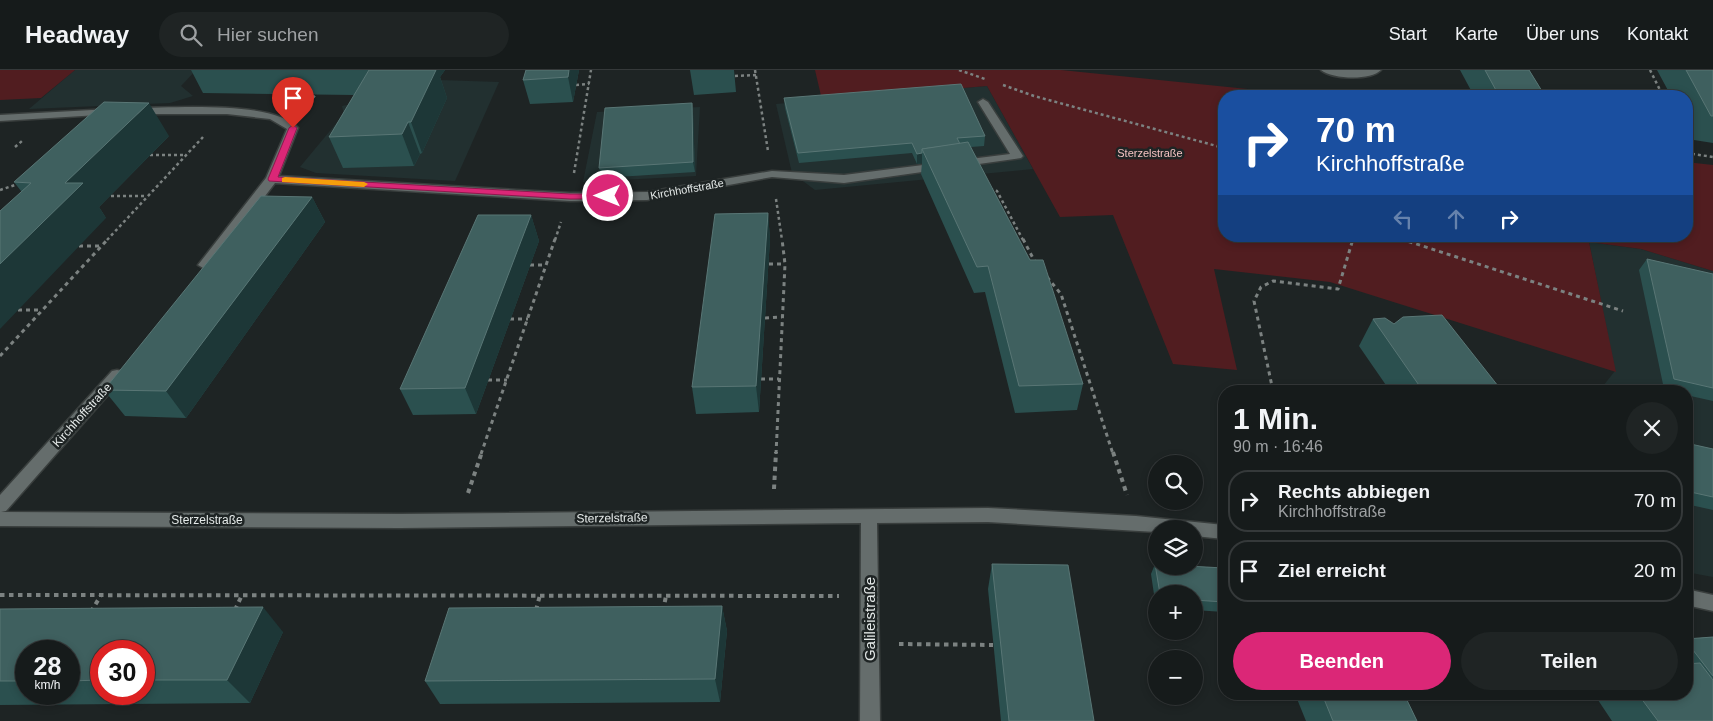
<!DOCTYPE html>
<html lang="de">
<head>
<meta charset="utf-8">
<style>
  :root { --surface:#161b1b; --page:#1f2424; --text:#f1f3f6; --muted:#9ea1a3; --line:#35393a; --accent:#db2777 }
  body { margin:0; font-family:Helvetica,sans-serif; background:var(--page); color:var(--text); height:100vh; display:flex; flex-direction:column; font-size:19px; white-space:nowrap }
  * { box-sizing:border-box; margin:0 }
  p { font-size:16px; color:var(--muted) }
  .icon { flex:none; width:28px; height:28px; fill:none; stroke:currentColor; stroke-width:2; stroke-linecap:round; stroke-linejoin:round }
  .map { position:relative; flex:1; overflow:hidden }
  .drawer { position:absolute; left:1218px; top:315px; width:475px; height:315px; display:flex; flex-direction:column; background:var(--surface); border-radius:20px; box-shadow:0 2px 8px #0003,0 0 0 1px var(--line) }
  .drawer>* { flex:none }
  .banner { position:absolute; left:1218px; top:20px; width:475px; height:152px; border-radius:20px; box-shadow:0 2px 8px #0003,0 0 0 1px var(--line); background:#1a4fa0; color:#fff; overflow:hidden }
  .controls { position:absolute; left:1148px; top:385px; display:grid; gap:10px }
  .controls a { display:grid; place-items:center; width:55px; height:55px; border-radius:50%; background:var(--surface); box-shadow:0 2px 8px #0003,0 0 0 1px var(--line); font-size:25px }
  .speed { position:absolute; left:15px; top:570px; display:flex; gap:10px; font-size:25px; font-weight:700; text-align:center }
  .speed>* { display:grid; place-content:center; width:65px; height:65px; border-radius:50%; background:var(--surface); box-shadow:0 2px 8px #0003,0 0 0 1px var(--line); line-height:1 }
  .speed small { font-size:12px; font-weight:400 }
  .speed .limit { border:8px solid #d22; background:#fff; color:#111 }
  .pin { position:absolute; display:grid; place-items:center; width:42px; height:42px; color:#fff; margin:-51px -21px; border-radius:50% 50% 50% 0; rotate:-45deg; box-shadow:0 0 5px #0007 }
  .pin .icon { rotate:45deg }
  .me { position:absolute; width:55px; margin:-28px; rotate:270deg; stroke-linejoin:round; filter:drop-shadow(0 0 4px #0008) }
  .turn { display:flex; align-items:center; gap:18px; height:105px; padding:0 15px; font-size:22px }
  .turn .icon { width:65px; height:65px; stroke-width:2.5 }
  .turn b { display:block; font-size:35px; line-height:42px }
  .lanes { display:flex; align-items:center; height:48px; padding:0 15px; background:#0003; justify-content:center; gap:25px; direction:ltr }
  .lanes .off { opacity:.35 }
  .round { display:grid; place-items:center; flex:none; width:52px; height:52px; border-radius:26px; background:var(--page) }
  .summary { display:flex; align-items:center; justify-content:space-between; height:85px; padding:0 15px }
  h1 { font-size:30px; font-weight:700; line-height:38px }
  .button { display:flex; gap:10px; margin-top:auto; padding:10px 15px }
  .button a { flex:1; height:58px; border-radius:30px; background:var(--accent); color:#fff; font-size:20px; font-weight:700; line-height:58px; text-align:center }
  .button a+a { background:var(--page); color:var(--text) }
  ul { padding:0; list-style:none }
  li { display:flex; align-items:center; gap:15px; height:62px; margin:0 10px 8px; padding:0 5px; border:2px solid var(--line); border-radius:20px }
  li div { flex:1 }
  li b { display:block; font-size:19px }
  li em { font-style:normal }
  header { display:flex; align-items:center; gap:30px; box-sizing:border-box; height:70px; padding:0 25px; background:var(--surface); border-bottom:1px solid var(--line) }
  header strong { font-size:24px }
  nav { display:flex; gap:28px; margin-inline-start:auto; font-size:18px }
  .search { width:350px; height:45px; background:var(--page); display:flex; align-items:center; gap:12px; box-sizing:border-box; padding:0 18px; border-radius:28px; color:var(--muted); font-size:19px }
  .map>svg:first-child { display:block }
</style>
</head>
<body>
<header>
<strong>Headway</strong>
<div class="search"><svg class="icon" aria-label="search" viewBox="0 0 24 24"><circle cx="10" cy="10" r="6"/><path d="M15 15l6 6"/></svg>Hier suchen</div>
<nav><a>Start</a><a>Karte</a><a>Über uns</a><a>Kontakt</a></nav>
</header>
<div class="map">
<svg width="1713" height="651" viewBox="0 0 1713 651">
  <rect width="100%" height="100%" fill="#1e2424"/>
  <g fill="#223030">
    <polygon points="75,0 196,0 181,16 193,26 170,33 29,39"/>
    <polygon points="439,10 499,12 455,111 316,103 300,97 344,44 342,36 382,28"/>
    <polygon points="987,16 1033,99 815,120 792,103 776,34"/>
    <polygon points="700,37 696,106 583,112 597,42"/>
    <polygon points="1589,172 1641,179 1713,201 1713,507 1686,502 1686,321 1599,321 1615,301"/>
  </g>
  <g fill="#511d20">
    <polygon points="0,0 75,0 41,28 0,30"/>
    <polygon points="815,0 1061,0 1317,26 1224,26 1224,166 1686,166 1686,92 1713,95 1713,201 1641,179 1589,172 1616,302 1330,212 1214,199 1237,300 1173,294 1113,145 1060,147 987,16 822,30"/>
  </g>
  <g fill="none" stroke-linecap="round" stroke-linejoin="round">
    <g stroke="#393e3d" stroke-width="3">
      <g id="minor">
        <path d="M1321 0H1381C1370 11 1332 9 1321 0Z"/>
        <path d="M983 29 988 32 1023 86 1021 88 844 113 772 107 647 130 570 131 275 113 210 198 205 199 198 195 266 108 287 59 270 49 227 44H134L129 41 134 38C172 38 274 30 298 58L279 106 570 123 647 122 772 101 844 105 1010 84 978 32Z"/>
        <polygon points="111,39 115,40 115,44 0,51 0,45"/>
        <polygon points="117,300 122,301 124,305 122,309 6,441 1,442 400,444 988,438 1136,446 1224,455 1224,469 1194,466 1194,459 1156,459 1156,462 988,452 877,453 880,651 860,651 861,453 400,458 0,456 0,425 112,301"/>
        <polygon points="1686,519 1713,525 1713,541 1686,535"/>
      </g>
    </g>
    <g stroke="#7c8281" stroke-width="2.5" stroke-dasharray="3 3" stroke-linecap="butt">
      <polyline points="755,0 768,81"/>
      <polyline points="959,0 985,9"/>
      <polyline points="1650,0 1663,26"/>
      <polyline points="735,6 756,5"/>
      <polyline points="576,15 589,14"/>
      <polyline points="1003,15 1034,26 1224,78"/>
      <polyline points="1660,21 1668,22"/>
      <polyline points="305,37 317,23"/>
      <polyline points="1686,73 1691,83"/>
      <polyline points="15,77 22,71"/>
      <polyline points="1686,83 1713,87"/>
      <polyline points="150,85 186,85"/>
      <polyline points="574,103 591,0"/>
      <polyline points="990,119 997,121 1023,170"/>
      <polyline points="0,120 18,114"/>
      <polyline points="111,126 147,126"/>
      <polyline points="776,129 782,170"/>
      <polyline points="1391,166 1405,170"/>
      <polyline points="107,170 203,67"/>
      <polyline points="555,170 561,152"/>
      <polyline points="1353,170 1354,166"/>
    </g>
    <g stroke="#7c8281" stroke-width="3" stroke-dasharray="4 4" stroke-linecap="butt">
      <polyline points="1023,169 1035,192"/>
      <polyline points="1401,169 1623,241"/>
      <polyline points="79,176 101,176"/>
      <polyline points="769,194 785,194"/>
      <polyline points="530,195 546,195"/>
      <polyline points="1047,207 1061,224 1113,384"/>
      <polyline points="18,240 42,240"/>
      <polyline points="765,248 782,247"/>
      <polyline points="510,249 528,249"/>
      <polyline points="0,286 108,169"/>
      <polyline points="761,309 779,309"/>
      <polyline points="488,310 507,310"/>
      <polyline points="1273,321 1254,231 1261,217 1273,211 1338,219 1353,169"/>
      <polyline points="481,384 555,169"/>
      <polyline points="776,384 785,194 782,169"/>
    </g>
    <g stroke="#7c8281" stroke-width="4" stroke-dasharray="4.5 4.5" stroke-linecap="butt">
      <polyline points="1113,382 1127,425"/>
      <polyline points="774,419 776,382"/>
      <polyline points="468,423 482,382"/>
      <polyline points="0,525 839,526"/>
      <polyline points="235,540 242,525"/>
      <polyline points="536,540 540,525"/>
      <polyline points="663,541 666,526"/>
      <polyline points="91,542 101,525"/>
      <polyline points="899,574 993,575"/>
    </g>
    <use href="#minor" fill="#656d6c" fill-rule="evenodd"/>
  </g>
  <g fill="#2b504f" fill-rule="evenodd">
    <polygon points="191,0 445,0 440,7 447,28 422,83 420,84 414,96 343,98 329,67 354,25 203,23"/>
    <polygon points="526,0 579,0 573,32 530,34 523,10"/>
    <polygon points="690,0 734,0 736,22 694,25"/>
    <polygon points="1460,0 1529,0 1545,26 1474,26"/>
    <polygon points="1657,0 1713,0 1713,73 1694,70 1686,56 1686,26 1671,26"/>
    <polygon points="784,28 985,66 984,76 971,77 1083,314 1077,340 1015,343 985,222 974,223 921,104 922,93 917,94 912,83 799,93 785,38"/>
    <polygon points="692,33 693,43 695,102 602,108 599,98"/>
    <polygon points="169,66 99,137 106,148 21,121 14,112"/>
    <polygon points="312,127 325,152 186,348 125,346 104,320"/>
    <polygon points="768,143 770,169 759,342 696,344 692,317"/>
    <polygon points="531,145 539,171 476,344 413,345 400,319"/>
    <polygon points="1647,189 1713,204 1713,331 1686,325 1686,321 1672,321 1664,319 1639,200"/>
    <polygon points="1373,249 1394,254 1502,321 1390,321 1359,276"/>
    <polygon points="1686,373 1713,379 1713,440 1686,434"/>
    <polygon points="992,494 1094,651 1001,651 988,519"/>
    <polygon points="1155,494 1224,498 1224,542 1194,540 1194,524 1156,524 1156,538 1151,504"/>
    <polygon points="722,536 727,561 720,632 440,634 425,611"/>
    <path d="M0 539 283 562 250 633 0 635ZM26 581H69V624H26ZM101 581H144V624H101Z"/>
    <polygon points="1713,567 1713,651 1612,651 1594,624 1686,624 1686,569"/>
    <polygon points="1295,624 1404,624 1417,651 1306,651"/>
  </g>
  <g fill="#1d3737">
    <polygon points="417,0 445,0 440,7 447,28 422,83 411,52"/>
    <polygon points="569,0 579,0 573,32 568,7"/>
    <polygon points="149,33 169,66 99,137 106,148 0,259 0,194 65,113"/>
    <polygon points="692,33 693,43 695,102 693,92"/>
    <polygon points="408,52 420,84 414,96 402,64"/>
    <polygon points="922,83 922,93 917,94 917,84"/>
    <polygon points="312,127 325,152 186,348 166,321"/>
    <polygon points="768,143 770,169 759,342 756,316"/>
    <polygon points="531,145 539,171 476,344 465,318"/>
    <polygon points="722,536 727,561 720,632 715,609"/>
    <polygon points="263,537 283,562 250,633 227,610"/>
  </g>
  <g fill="#3f605f" stroke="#597675">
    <polygon points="369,0 436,0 411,52 408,52 402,64 329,67"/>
    <polygon points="526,0 569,0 568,7 523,10"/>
    <polygon points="1485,0 1529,0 1545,26 1529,26 1498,24"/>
    <polygon points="1686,0 1713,0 1713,46 1711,46"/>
    <polygon points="961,14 985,66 957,68 960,74 922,79 922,83 917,84 912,73 798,83 784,28"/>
    <polygon points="104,32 149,33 65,113 83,113 0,194 0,141 31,113 14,112"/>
    <polygon points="692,33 693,92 599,98 605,38"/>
    <polygon points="968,72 1030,190 1043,190 1083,314 1019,316 988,196 977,197 922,79"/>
    <polygon points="261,126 312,127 166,321 104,320"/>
    <polygon points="768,143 756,316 692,317 715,144"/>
    <polygon points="478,145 531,145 465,318 400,319"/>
    <polygon points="1647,189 1713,204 1713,318 1674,309"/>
    <polygon points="1442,245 1502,321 1423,321 1373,249 1385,248 1394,254 1403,247"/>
    <polygon points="1686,373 1713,379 1713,427 1686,421"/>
    <polygon points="992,494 1068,495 1094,651 1009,651"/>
    <polygon points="1155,494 1156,494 1156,496 1187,496 1224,498 1224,532 1194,530 1194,524 1160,524"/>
    <polygon points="722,536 715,609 425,611 449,538"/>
    <polygon points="263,537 227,610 144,610 144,581 101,581 101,610 69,611 69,581 26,581 26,611 0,611 0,539"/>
    <polygon points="1713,567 1713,606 1686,571 1686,569"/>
    <polygon points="1700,593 1713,610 1713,651 1658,651 1638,624 1686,624 1686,594"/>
    <polygon points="1322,624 1404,624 1417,651 1333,651"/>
  </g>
  <polygon fill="#db2777" stroke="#8e194d" points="293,55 297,58 278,107 570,124 608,124 613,126 608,129 570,129 269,111 268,109 289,58"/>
  <polygon fill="#f59e0b" points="285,107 364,112 368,114 364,117 282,112 282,108"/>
  <g text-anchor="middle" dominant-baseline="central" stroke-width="5" stroke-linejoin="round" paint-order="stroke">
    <g font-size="11" fill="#f4c2c2" stroke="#1e2424">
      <text x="1150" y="83">Sterzelstraße</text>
    </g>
    <g font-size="11" fill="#e5eae9" stroke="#1e2424">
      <text transform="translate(687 119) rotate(-10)">Kirchhoffstraße</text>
    </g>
    <g font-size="12" fill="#e5eae9" stroke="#1e2424">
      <text transform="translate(82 345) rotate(-48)">Kirchhoffstraße</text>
      <text transform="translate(612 448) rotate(-1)">Sterzelstraße</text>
      <text x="207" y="450">Sterzelstraße</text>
    </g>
    <g font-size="15" fill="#e5eae9" stroke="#1e2424">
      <text transform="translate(869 549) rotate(-90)">Galileistraße</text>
    </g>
  </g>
</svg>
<div class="controls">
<a><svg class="icon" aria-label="search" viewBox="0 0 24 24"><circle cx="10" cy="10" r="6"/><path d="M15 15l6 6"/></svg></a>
<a><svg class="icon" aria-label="layers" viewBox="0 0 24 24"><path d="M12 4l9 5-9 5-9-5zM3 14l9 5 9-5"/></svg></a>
<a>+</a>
<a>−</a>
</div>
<div class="speed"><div>28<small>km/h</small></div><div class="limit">30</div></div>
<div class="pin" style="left:293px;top:58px;background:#d93025"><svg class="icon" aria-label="arrive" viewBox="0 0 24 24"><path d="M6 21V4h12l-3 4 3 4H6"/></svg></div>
<svg class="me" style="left:608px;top:126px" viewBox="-20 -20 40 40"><circle r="17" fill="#db2777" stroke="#fff" stroke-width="3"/><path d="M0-11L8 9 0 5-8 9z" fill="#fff"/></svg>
<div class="banner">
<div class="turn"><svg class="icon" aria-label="right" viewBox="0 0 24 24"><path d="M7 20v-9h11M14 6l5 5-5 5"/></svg><div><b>70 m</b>Kirchhoffstraße</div></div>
<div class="lanes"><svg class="icon off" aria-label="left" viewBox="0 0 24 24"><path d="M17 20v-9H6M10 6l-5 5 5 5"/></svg><svg class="icon off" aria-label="ahead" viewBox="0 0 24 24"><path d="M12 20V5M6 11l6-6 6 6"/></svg><svg class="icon" aria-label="right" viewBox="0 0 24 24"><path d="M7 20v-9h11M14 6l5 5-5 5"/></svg></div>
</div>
<section class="drawer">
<div class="summary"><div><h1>1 Min.</h1><p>90 m · 16:46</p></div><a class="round"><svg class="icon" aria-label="close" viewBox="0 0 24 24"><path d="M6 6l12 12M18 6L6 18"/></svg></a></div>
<ul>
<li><svg class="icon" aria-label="right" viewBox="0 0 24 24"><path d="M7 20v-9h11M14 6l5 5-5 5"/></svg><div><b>Rechts abbiegen</b><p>Kirchhoffstraße</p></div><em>70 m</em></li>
<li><svg class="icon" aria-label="arrive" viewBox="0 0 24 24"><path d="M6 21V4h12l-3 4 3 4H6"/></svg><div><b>Ziel erreicht</b></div><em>20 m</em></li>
</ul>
<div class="button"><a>Beenden</a><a>Teilen</a></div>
</section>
</div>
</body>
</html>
